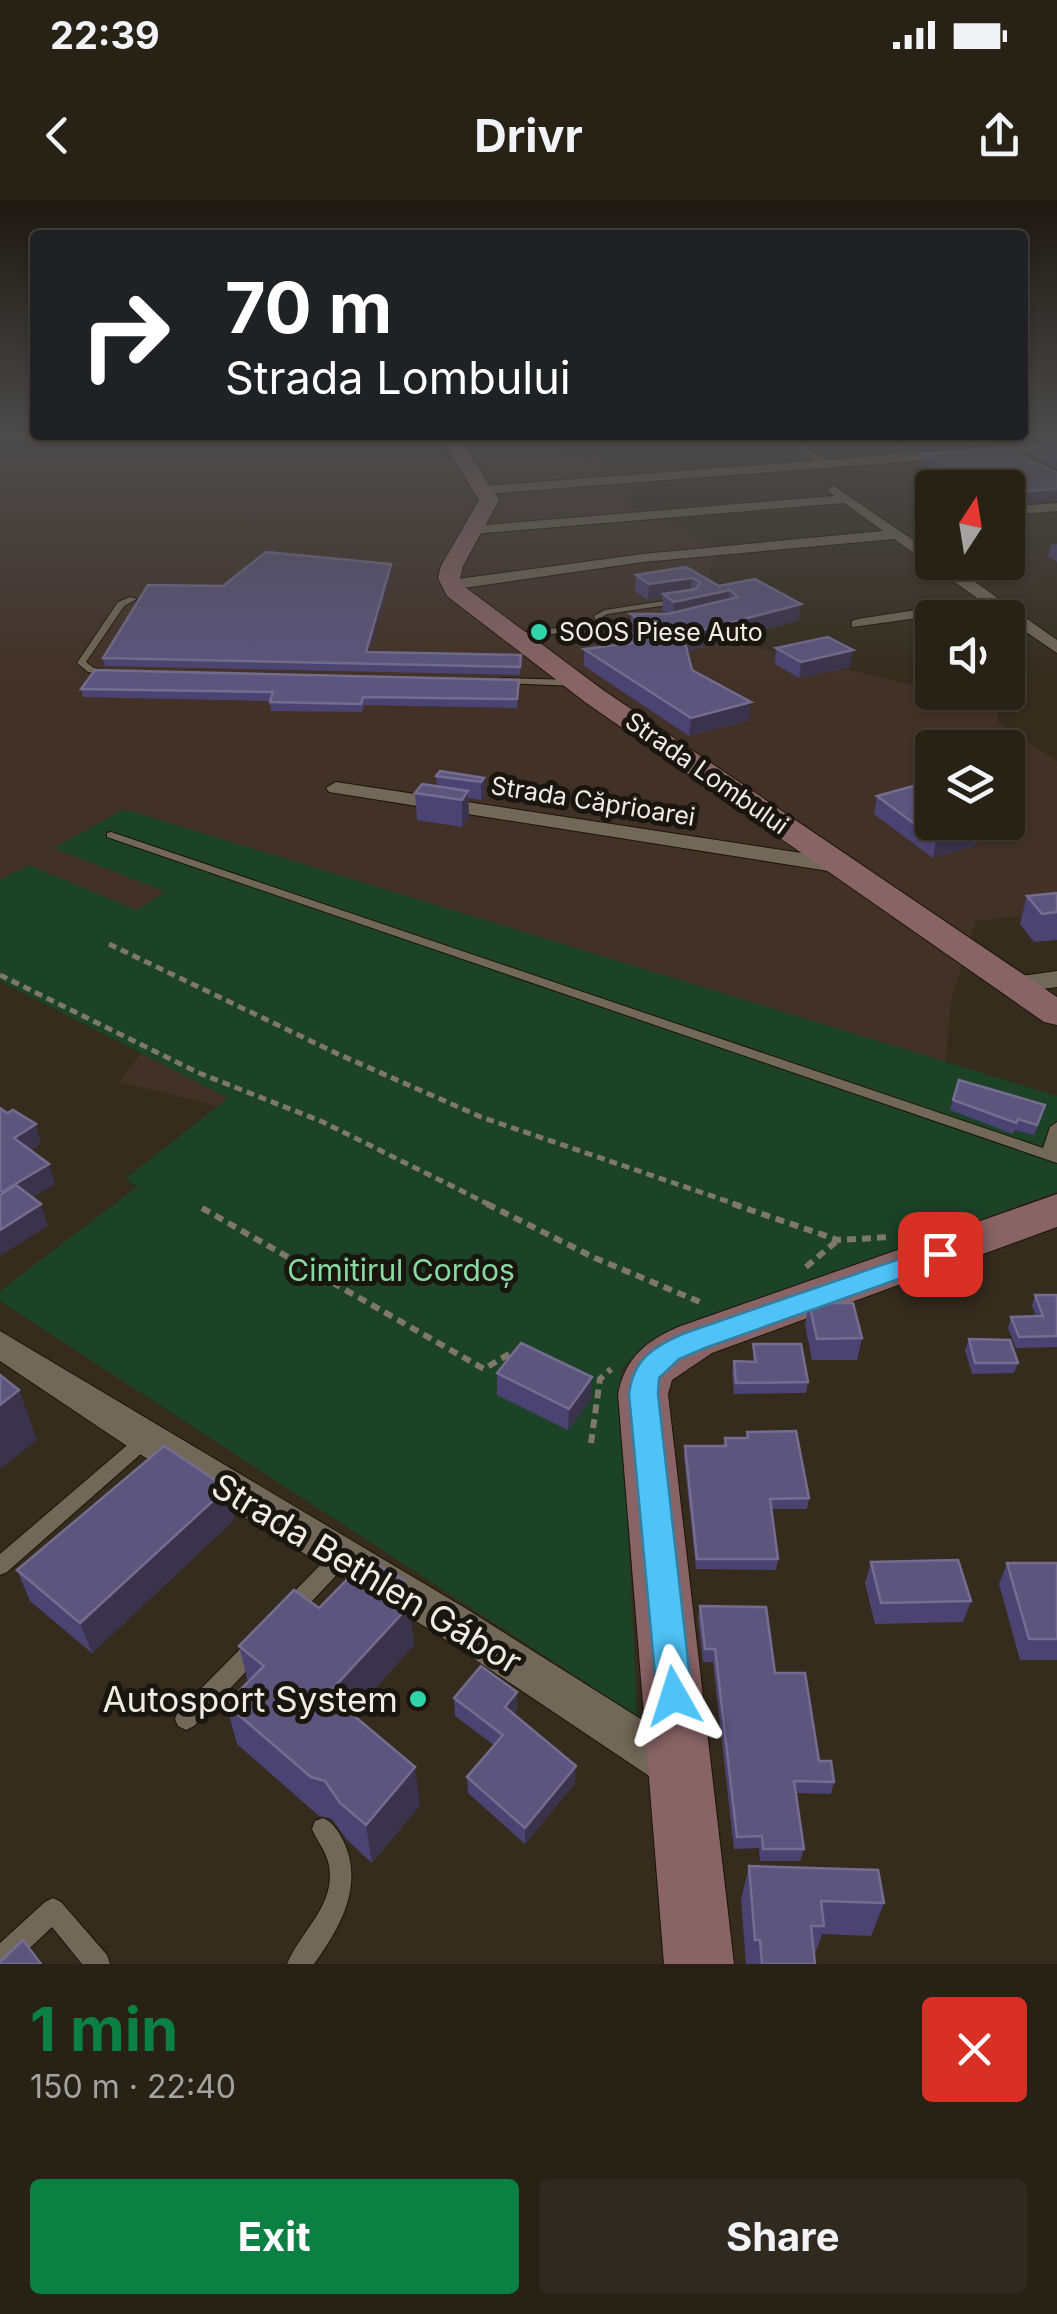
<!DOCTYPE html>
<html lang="en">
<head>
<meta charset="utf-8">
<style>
  :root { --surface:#282116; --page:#30291f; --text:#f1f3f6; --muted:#a5a3a1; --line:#443e35; --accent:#0b8043 }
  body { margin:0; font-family:Inter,sans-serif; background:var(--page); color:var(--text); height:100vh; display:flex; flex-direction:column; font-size:38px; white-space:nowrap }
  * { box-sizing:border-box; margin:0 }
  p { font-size:32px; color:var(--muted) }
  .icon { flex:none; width:55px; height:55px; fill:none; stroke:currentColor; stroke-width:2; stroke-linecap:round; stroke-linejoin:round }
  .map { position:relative; height:1764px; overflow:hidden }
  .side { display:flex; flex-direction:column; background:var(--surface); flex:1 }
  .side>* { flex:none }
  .hud { position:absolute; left:30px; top:30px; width:998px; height:210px; border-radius:10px; box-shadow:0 2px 8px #0004,0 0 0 2px var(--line); background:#202124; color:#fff; overflow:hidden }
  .needle { width:65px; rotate:12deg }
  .controls { position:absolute; left:915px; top:270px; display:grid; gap:20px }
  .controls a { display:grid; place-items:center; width:110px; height:110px; border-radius:10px; background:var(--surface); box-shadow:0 2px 8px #0004,0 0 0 2px var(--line); font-size:50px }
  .pin { position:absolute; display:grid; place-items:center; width:85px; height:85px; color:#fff; margin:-42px; border-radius:20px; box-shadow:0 5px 15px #0006 }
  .me { position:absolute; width:110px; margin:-55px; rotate:354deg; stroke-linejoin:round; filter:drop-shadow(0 0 8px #0008) }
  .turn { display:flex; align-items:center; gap:35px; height:210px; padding:0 30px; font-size:45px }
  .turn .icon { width:130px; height:130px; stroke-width:2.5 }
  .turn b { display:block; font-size:70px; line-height:85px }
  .round { display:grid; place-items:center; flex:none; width:105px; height:105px; border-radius:10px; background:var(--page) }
  .overview { display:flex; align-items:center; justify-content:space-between; height:170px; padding:0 30px }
  h1 { font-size:60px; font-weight:700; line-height:75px; color:var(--accent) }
  .action { display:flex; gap:20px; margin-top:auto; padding:20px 30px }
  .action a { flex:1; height:115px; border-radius:10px; background:var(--accent); color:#fff; font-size:40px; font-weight:700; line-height:115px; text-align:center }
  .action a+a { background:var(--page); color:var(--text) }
  .status { display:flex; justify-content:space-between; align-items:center; height:70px; padding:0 50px; background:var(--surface); direction:ltr }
  .status svg { height:28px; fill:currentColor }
  header { display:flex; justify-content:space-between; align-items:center; height:130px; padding:0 30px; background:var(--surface); font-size:45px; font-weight:700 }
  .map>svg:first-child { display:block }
</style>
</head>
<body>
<div class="status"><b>22:39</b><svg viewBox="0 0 49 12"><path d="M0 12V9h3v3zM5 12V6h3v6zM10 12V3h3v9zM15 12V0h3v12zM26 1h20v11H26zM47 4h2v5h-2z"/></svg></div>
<header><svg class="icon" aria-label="back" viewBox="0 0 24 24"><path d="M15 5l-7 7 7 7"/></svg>Drivr<svg class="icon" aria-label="share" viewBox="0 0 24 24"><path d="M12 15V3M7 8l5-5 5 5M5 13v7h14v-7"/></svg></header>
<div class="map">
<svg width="1057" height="1764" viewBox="0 0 1057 1764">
  <rect width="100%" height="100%" fill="#352c1e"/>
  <path fill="#423127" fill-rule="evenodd" d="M104 235H535L540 243 644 278 626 304 716 345 703 403 715 437 998 506V522L1057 561V713L976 721 951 800 938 949 353 939 119 882 198 779 0 761V252ZM932 548H1008V622H932Z"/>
  <polygon fill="#1c4228" points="124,609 1057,896 1057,992 695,1121 639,1151 621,1170 637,1516 0,1101 0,1091 138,986 125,979 228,898 0,781 0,680 29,665 137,710 165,692 181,698 54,648"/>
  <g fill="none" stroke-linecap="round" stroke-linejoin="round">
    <g stroke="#1c1408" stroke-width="2">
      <g id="lane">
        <polygon points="531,235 567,235 454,243 451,241"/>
        <path d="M798 238H802L811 251 831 263V265C816 263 803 251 798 238Z"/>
        <polygon points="130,397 137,399 124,406 86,462 94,468 115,473 111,476 88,472 77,463 118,402"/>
        <polygon points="677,399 680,399 680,403 607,414 602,417 605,421 649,420 650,422 646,424 602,426 515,440 511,437 515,434 597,422 594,416 605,410"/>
        <polygon points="503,478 576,480 580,483 576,486 500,483 499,481"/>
        <polygon points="111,632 1043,948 1050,927 1057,922 1057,963 107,637 107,633"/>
        <polygon points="145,1233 151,1235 154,1240 151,1245 7,1372 0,1375 0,1354 139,1235"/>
        <polygon points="341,1348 348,1351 351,1357 348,1363 297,1417 290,1419 283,1417 280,1410 283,1403 334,1351"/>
        <polygon points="255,1438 262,1441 265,1448 262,1455 194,1526 186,1530 178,1526 175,1519 178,1512 248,1441"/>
        <path d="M323 1618C333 1622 338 1631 343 1640 365 1685 340 1728 314 1764H287C301 1730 336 1706 329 1665 326 1651 317 1641 312 1629L315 1621Z"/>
        <polygon points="53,1698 61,1702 107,1755 110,1764 82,1764 52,1727 13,1764 0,1764 0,1743 45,1702"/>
      </g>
    </g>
    <g stroke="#1c1408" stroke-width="2">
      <g id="street">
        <polygon points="1057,242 1057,250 486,294 479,290 486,286"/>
        <polygon points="834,286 932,353 932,362 947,362 1057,440 1057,453 991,408 852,427 852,421 858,419 980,400 894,339 643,362 450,390 442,385 450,380 643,354 883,331 844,303 473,334 466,330 473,326 834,296 827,290"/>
        <polygon points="932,296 932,304 925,303 925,297"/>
        <polygon points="1057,303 1057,311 1008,315 1008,307"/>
        <polygon points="336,582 841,659 852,666 841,673 329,592 326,588"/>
        <polygon points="1057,771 1057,787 1014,793 1001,785 1014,777"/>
        <polygon points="0,1131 465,1408 693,1552 699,1568 693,1584 677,1590 661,1584 437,1434 133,1250 0,1161"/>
      </g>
    </g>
    <g stroke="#1c1408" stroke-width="2">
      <g id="secondary">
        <polygon points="439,235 457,235 499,300 463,366 460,378 465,387 603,490 1057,797 1057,825 1044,822 585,502 447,396 438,378 441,366 479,300"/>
        <path d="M1057 994V1027L712 1153 672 1180 668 1194 734 1764H664L618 1194C625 1158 646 1141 678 1127Z"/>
      </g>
    </g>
    <g stroke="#7e776b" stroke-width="5" stroke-dasharray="8 5" stroke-linecap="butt">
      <polyline points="109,744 338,854 481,917 741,1006"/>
      <polyline points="0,775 199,873 323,922 492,1006"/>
    </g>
    <g stroke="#7e776b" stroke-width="6" stroke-dasharray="9 6" stroke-linecap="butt">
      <polyline points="487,1004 595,1058 700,1102"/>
      <polyline points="733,1004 838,1040 892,1037"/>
      <polyline points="202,1008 484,1169 514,1151 520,1154"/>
      <polyline points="806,1067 838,1040"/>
      <polyline points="591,1243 600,1179 611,1169"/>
    </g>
    <use href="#lane" fill="#726859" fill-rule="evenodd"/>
    <use href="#street" fill="#726859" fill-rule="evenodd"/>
    <use href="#secondary" fill="#896466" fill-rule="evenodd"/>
  </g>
  <g fill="#4b4473">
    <polygon points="892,235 980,235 978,244 900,250 890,245"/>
    <polygon points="1035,245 1057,248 1057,269 1033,256"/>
    <polygon points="924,254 1057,273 1057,300 1008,288 932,288 932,293 925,288 927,278 943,276 922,264"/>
    <polygon points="1057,344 1057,362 1048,357 1051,345"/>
    <polygon points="686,367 719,386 755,379 799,420 687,451 692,470 749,520 689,536 584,466 584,449 623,444 623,435 635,433 631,430 631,414 669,414 662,410 663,397 648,400 635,391 636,375"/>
    <polygon points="392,371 369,452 521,455 520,475 105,466 103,458 223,386"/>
    <polygon points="776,448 850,467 799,478 775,464"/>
    <polygon points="519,480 517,508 364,505 362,512 271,511 270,501 83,497 81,489"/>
    <polygon points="436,576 484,578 485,596 481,600 468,598 469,618 462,627 417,620 415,593 437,586"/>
    <polygon points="877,596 981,627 977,645 933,658 874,614"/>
    <polygon points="1057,693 1057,740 1034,742 1020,724 1027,696"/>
    <polygon points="953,900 1042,916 1034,935 1015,930 1013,934 950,910"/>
    <polygon points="1035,1095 1057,1095 1057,1147 1016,1148 1008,1128 1011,1117 1036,1116 1032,1106"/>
    <polygon points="809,1103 862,1138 857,1160 812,1160 805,1125"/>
    <polygon points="969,1139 1018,1163 1014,1173 972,1174 965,1150"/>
    <polygon points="753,1144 808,1182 806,1193 734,1194 732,1172 734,1161 753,1162"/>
    <polygon points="497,1173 591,1199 568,1230 497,1195"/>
    <polygon points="747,1232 809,1298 807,1309 771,1309 778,1359 776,1370 696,1369 684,1257 685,1246 724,1246 725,1238 746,1238"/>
    <polygon points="227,1288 234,1320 92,1453 30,1401 17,1370"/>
    <polygon points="871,1362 971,1401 963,1422 875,1424 865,1383"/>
    <polygon points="1007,1363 1057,1363 1057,1460 1020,1460 999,1384"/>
    <polygon points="404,1380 414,1445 352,1514 420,1605 372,1663 347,1640 332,1619 319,1616 237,1544 226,1504 248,1482 239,1446 319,1408"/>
    <polygon points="700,1406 775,1473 819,1561 834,1582 831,1594 796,1593 804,1649 800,1661 760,1661 759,1648 734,1649 713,1462 703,1462 698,1418"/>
    <polygon points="454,1498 517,1509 514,1514 575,1583 525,1644 468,1593 467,1577 494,1545 455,1516"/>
    <polygon points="749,1666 884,1703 871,1736 822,1734 814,1757 815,1764 746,1764 741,1700"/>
  </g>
  <g fill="#3a334c">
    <polygon points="941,235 980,235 978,244 900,250 902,238"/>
    <polygon points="1057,289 1057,299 1008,304 1008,293"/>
    <polygon points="391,364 392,371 367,460 366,452"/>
    <polygon points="692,378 690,393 663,394 663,397 648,400 649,384"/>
    <polygon points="730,390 728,405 673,418 674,402"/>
    <polygon points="801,404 799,420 682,452 683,435"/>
    <polygon points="853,450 850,467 799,478 801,462"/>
    <polygon points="751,502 749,520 689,536 691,518"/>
    <polygon points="484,578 485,596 481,600 481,582"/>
    <polygon points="468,591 469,618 462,627 462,600"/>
    <polygon points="981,627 977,645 933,658 936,640"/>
    <polygon points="36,924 41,944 20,958 14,938"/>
    <polygon points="49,964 55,984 9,1012 2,992"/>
    <polygon points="41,1004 48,1026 0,1056 0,1030"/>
    <polygon points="592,1177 591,1199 568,1230 569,1209"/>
    <polygon points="19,1190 37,1240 0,1269 0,1205"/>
    <polygon points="227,1288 234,1320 92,1453 80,1423"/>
    <polygon points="404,1380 407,1408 410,1405 414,1445 335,1534 328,1494 393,1392"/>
    <polygon points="517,1492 517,1509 506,1524 505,1507"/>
    <polygon points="576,1566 575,1583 525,1644 525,1628"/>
    <polygon points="415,1567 420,1605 372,1663 366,1625"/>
  </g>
  <g fill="#5c567f" stroke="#746d8f" stroke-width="2.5">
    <polygon points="897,235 941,235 902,238"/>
    <polygon points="1050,244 1057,248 1057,257 1035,245"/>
    <polygon points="1005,248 1057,273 1057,289 1008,293 1008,288 943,288 927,278 961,275 924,254"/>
    <polygon points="266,352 391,364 366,452 521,455 520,467 103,458 148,385 223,386"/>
    <polygon points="686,367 719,386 755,379 801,404 683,435 692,470 751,502 691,518 584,449 632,443 623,435 656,430 631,414 668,414 738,397 730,390 674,402 663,394 696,389 700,382 692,378 649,384 636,375"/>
    <polygon points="828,437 853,450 801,462 776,448"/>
    <polygon points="95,470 519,480 517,499 363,497 361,504 270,502 273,492 81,489"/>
    <polygon points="440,571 484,578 481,582 436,576"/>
    <polygon points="422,584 468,591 462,600 415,593"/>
    <polygon points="913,586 932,598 932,622 974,622 981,627 936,640 877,596"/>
    <polygon points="1057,693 1057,712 1042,714 1027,696"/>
    <polygon points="959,880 1045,905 1037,925 1018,919 1016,923 953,900"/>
    <polygon points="0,908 7,913 13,910 36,924 14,938 49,964 2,992 0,990"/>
    <polygon points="16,985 41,1004 0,1030 0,995"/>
    <polygon points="1035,1095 1057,1095 1057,1136 1019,1137 1011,1117 1043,1116"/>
    <polygon points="809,1103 853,1103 862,1138 817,1139"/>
    <polygon points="969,1139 1010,1140 1018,1163 975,1163"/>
    <polygon points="521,1143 592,1177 569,1209 497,1173"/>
    <polygon points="753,1144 801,1144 808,1182 736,1183 734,1161 756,1162"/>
    <polygon points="0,1175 19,1190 0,1205"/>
    <polygon points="796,1231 809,1298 770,1299 778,1359 697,1359 685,1246 726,1246 725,1238 748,1238 747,1232"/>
    <polygon points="164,1246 227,1288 80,1423 17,1370"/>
    <polygon points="367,1359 404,1380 393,1392 410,1405 328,1494 415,1567 366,1625 340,1603 325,1581 311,1577 226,1504 264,1466 239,1446 294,1390 319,1408"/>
    <polygon points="958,1360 971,1401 881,1403 871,1362"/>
    <polygon points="1007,1363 1057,1363 1057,1439 1029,1439"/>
    <polygon points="700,1406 766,1407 775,1473 805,1473 819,1561 831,1561 834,1582 794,1581 804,1649 763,1649 762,1636 737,1637 715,1449 705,1449"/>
    <polygon points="481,1466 517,1492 505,1507 576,1566 525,1628 467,1577 503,1535 454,1498"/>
    <polygon points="749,1666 878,1670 884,1703 821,1701 824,1726 811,1726 815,1764 762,1764 760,1740 755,1740"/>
    <polygon points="23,1740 41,1764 0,1764 0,1762"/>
  </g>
  <linearGradient id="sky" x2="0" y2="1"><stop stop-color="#1d1810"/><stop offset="0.49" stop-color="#4b4b4c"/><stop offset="1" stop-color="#4b4b4c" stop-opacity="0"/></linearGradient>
  <rect width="1057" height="482" fill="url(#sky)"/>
  <path fill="#4fc3f7" stroke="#337fa1" stroke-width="2.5" d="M940 1045 949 1047 953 1054 949 1061 705 1148 679 1159 659 1178 658 1194 692 1496 687 1508 674 1513 662 1508 657 1496 629 1194C633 1159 654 1146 685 1133Z"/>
  <g fill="#31d4a9" stroke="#19150f" stroke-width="4">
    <circle cx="539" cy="432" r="10"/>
    <circle cx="418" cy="1499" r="10"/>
  </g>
  <g text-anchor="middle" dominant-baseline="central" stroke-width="10" stroke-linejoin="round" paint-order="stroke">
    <g font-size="25" fill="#f1ebe2" stroke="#19150f" text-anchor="start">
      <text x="559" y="432">SOOS Piese Auto</text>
    </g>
    <g font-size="25" fill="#f1ebe2" stroke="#19150f">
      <text transform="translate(707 573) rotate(35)">Strada Lombului</text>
      <text transform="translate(593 601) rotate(9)">Strada Căprioarei</text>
    </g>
    <g font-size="30" fill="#88dba0" stroke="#19150f">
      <text x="401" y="1070">Cimitirul Cordoș</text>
    </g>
    <g font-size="35" fill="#f1ebe2" stroke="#19150f">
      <text transform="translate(367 1373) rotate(31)">Strada Bethlen Gábor</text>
    </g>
    <g font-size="35" fill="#f1ebe2" stroke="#19150f" text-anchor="end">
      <text x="398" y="1499">Autosport System</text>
    </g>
  </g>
</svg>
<div class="controls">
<a><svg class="needle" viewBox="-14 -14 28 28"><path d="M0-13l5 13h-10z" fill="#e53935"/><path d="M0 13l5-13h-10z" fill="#a5a3a1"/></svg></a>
<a><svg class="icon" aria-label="sound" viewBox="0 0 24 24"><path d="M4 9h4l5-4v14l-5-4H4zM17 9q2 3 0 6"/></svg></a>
<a><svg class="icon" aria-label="layers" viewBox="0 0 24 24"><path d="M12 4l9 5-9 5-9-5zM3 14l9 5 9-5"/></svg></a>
</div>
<div class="pin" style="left:940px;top:1054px;background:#d93025"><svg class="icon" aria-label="arrive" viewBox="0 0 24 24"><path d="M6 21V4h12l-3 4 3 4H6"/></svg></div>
<svg class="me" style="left:674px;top:1496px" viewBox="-20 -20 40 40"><path d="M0-17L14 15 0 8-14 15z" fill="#4fc3f7" stroke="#fff" stroke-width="4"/></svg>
<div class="hud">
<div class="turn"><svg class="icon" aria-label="right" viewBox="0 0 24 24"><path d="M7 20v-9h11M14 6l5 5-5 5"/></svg><div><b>70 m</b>Strada Lombului</div></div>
</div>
</div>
<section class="side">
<div class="overview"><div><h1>1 min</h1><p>150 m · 22:40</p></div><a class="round" style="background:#d93025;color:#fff"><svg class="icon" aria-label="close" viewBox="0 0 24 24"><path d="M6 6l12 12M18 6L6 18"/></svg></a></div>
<div class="action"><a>Exit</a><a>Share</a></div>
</section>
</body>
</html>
